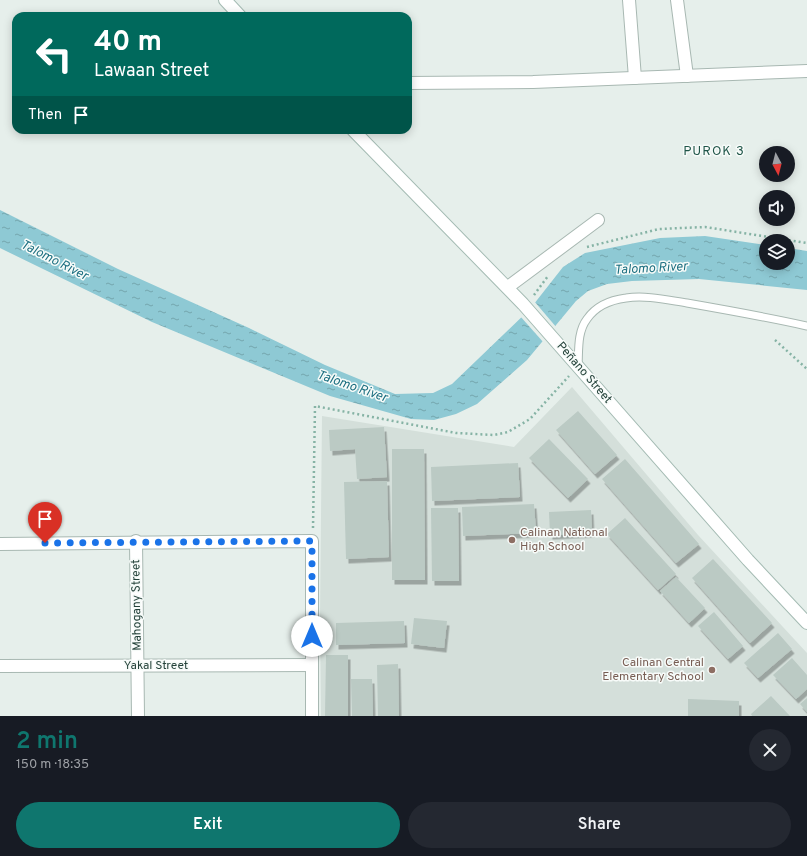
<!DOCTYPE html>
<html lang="en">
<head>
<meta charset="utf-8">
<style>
  :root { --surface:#171b24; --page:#242831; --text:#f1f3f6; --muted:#9ea1a6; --accent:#0f766e }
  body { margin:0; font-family:Overpass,sans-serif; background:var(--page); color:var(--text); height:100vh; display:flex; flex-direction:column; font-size:15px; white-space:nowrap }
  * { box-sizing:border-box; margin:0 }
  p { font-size:13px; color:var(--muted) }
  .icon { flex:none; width:22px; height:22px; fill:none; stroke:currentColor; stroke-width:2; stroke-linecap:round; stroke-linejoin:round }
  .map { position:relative; height:716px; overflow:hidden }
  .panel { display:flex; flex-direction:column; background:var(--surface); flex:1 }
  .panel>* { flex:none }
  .banner { position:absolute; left:12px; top:12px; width:400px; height:122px; border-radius:12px; box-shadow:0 2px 10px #0003; background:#00695c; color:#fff; overflow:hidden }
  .needle { width:26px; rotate:173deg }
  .tools { position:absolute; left:759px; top:146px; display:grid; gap:8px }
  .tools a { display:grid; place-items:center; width:36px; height:36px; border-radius:50%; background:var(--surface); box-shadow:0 2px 10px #0003; font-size:20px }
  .pin { position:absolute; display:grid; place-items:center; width:34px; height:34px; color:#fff; margin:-41px -17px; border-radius:50% 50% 50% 0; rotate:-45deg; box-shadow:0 0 4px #0007 }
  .pin .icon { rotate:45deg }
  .me { position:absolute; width:44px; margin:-22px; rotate:0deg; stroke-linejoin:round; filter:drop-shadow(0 0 3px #0008) }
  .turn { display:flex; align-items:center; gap:14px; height:84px; padding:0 16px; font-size:18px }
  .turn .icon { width:52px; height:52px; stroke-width:2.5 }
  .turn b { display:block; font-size:28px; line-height:34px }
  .then { display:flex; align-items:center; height:38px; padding:0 16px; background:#0003; gap:8px; font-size:15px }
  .round { display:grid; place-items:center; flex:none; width:42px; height:42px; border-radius:21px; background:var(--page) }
  .head { display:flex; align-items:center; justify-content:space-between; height:68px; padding:0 16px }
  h1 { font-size:24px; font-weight:600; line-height:30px; color:var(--accent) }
  .action { display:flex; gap:8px; margin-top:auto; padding:8px 16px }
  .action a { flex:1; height:46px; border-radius:24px; background:var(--accent); color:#fff; font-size:16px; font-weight:600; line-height:46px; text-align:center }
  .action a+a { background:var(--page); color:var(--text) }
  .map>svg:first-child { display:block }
</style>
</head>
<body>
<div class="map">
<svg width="807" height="716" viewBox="0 0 807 716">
  <defs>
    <pattern id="water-ripples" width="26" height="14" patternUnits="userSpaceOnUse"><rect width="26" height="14" fill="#8ec9d4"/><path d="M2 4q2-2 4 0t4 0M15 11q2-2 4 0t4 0" fill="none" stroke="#74a5ad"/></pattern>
    <filter id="shadow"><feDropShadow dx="2.5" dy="4.5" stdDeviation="0" flood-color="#0004"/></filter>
  </defs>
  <rect width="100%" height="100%" fill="#e6efeb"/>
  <polygon fill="#d4dfda" points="572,387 698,535 807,653 807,716 321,716 320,616 322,416 514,447"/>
  <polygon fill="url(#water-ripples)" points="0,210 118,269 249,328 325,365 395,394 433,393 452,384 530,309 563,267 585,253 660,238 705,236 766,245 766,263 788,263 788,248 807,251 807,290 699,279 632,281 607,284 588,291 576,301 527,360 477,404 456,414 434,420 411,419 330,396 152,322 4,250 0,248"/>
  <polygon fill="#e6efeb" points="534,301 557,328 544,343 520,316"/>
  <g fill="#bbcac4" filter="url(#shadow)">
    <polygon points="578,411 617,455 595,474 556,430"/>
    <polygon points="384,427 387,477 357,479 355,449 330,451 329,430"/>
    <polygon points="549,439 588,479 568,498 529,458"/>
    <polygon points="392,449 424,449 425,580 392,580"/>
    <polygon points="625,459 699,544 676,563 602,479"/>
    <polygon points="518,463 520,497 432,501 431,467"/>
    <polygon points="387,481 389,557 346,559 344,482"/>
    <polygon points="534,504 536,533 463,536 462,507"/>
    <polygon points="431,508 458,508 459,581 432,581"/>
    <polygon points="591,510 592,533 550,535 549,512"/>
    <polygon points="625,518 676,574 658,590 607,534"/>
    <polygon points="713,559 772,623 750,643 692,578"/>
    <polygon points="676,577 705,608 689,623 660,591"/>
    <polygon points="714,612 743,646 728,659 698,626"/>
    <polygon points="414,618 447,621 444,648 411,644"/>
    <polygon points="404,621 405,643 336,645 336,623"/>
    <polygon points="778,633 792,649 758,678 744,663"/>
    <polygon points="326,655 348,655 348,716 325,716"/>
    <polygon points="792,658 807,675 807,689 796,699 773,675"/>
    <polygon points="398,664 399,716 378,716 377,665"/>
    <polygon points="351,679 372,679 373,716 352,716"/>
    <polygon points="771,696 790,716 752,716 751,714"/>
    <polygon points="807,698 807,712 800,704"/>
    <polygon points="688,699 739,701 739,716 688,716"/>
  </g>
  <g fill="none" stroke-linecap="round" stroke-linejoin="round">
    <g stroke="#a8b8b2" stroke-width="9">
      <path id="lane" d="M578 366C579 351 577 332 587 319 596 306 610 300 626 298 646 295 667 300 687 303 727 310 767 317 807 326"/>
    </g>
    <g stroke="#a8b8b2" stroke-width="14">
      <g id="street">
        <polyline points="629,0 635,78"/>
        <polyline points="677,0 687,76"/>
        <polyline points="408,83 533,82 807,71"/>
        <polyline points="508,287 598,220"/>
        <polyline points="136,541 138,716"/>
        <polyline points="0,544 312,541 312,716"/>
        <polyline points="0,666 312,665"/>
      </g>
    </g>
    <g stroke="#a4bbb3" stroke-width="14">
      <g id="secondary">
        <polyline points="225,0 240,16"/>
        <polyline points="353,130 523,304 748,560 807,623"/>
      </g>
    </g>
    <g stroke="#86b3a5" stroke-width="2.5" stroke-dasharray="2 3" stroke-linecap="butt">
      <polyline points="587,247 659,229 705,227 807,243"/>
      <polyline points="534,295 548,276"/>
      <polyline points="775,340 807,369"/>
      <polyline points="313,528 315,406 456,433 494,435 508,432 530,419 569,376"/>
    </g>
    <use href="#lane" stroke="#fff" stroke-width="7"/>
    <use href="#street" stroke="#fff" stroke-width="12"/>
    <use href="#secondary" stroke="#fff" stroke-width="12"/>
  </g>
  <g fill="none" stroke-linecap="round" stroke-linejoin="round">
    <polyline stroke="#1a73e8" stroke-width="7" stroke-dasharray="0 12.6" points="45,543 312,541 312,636"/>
  </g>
  <g fill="#8d6e63" stroke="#f7fbf9" stroke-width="1.5">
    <circle cx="512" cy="540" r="4"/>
    <circle cx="712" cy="670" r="4"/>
  </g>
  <g text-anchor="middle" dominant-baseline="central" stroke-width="3" stroke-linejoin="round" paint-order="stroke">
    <g font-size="12" fill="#24423a" stroke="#f7fbf9">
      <text transform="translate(584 373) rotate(49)">Peñano Street</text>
      <text transform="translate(137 605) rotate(-91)">Mahogany Street</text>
      <text x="156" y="666">Yakal Street</text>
    </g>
    <g font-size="12" fill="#785e54" stroke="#f7fbf9" text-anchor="start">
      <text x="520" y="533">Calinan National<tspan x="520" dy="14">High School</tspan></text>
      <text x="704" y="663" text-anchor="end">Calinan Central<tspan x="704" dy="14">Elementary School</tspan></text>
    </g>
    <g font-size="13" letter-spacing="1" fill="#1f5548" stroke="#f7fbf9">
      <text x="714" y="152">PUROK 3</text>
    </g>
    <g font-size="13" font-style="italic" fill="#1c6f80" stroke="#f7fbf9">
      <text transform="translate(54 261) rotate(27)">Talomo River</text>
      <text transform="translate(651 269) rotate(-3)">Talomo River</text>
      <text transform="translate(352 387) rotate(19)">Talomo River</text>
    </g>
  </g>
</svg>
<div class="tools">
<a><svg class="needle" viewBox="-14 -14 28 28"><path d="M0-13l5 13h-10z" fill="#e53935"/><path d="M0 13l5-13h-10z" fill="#9ea1a6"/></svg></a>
<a><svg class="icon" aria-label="sound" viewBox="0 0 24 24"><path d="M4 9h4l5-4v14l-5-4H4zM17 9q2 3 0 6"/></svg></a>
<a><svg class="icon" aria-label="layers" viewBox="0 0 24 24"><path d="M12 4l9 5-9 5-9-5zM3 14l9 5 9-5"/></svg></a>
</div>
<div class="pin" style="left:45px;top:543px;background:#d93025"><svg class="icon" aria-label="arrive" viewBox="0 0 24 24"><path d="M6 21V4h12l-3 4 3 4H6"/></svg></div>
<svg class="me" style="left:312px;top:636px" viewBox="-20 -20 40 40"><circle r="19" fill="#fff"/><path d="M0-13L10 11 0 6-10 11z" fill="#1a73e8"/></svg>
<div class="banner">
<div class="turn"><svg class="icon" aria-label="left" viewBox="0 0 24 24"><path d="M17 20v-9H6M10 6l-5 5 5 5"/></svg><div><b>40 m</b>Lawaan Street</div></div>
<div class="then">Then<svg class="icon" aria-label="arrive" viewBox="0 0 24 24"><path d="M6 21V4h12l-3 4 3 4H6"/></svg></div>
</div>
</div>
<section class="panel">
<div class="head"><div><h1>2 min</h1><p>150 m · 18:35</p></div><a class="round"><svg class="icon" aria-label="close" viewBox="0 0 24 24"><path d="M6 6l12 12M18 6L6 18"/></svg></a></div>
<div class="action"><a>Exit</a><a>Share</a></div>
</section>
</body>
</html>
